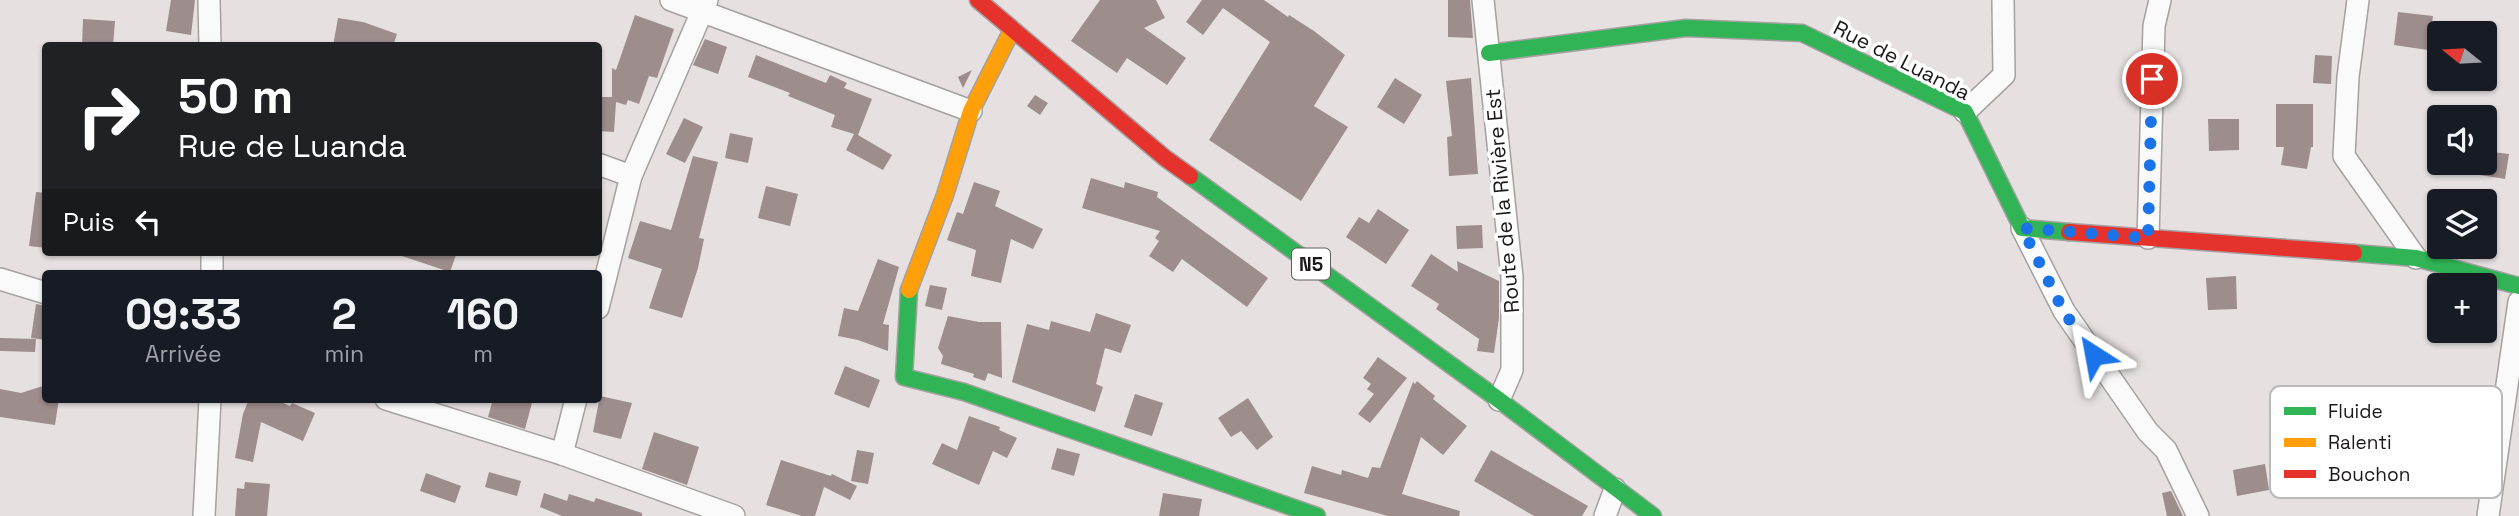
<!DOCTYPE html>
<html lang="fr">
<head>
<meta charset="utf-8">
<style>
  :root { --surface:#171b24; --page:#242831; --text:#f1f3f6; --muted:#9ea1a6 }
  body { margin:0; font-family:"Space Grotesk",sans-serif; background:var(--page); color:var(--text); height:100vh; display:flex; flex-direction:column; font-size:26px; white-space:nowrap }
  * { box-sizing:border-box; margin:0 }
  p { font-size:23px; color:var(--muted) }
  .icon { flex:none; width:38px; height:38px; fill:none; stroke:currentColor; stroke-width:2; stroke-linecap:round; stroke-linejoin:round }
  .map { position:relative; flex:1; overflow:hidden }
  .side { position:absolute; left:42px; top:270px; width:560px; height:133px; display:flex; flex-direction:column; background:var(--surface); border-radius:7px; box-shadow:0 2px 5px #0004 }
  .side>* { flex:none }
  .top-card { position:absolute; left:42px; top:42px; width:560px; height:214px; border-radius:7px; box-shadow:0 2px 5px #0004; background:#202124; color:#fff; overflow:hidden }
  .needle { width:46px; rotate:288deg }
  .controls { position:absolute; left:2427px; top:21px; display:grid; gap:14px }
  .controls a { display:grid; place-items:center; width:70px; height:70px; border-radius:7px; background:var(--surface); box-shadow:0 2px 5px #0004; font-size:35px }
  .pin { position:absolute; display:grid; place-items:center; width:60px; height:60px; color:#fff; margin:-30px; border:4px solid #fff; border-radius:50%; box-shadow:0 2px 7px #0007 }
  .me { position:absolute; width:77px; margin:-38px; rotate:326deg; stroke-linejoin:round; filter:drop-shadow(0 0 5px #0008) }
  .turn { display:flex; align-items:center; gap:24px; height:147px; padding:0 21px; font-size:32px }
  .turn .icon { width:91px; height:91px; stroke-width:2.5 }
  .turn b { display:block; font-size:49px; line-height:60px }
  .then { display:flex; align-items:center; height:66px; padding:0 21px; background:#0003; gap:14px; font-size:26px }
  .eta { display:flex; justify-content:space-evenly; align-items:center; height:119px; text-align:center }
  .eta b { font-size:42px; font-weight:800; line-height:49px }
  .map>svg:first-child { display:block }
</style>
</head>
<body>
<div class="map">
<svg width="2519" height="516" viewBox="0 0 2519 516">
  <rect width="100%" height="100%" fill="#e6e1e0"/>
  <g fill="#9d8d8c">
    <polygon points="171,0 195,0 191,35 166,31"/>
    <polygon points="1100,0 1156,0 1165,18 1144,28 1186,58 1167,85 1127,58 1117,73 1071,41"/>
    <polygon points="1202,0 1264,0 1288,17 1289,15 1314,31 1345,55 1314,106 1348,127 1301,201 1209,140 1270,42 1223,8 1203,35 1186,22"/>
    <polygon points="1448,0 1470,0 1473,38 1448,37"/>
    <polygon points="2398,12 2433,16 2428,50 2394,45"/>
    <polygon points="635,15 674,29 657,78 649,76 639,104 628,100 626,105 616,102 614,132 598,131 598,97 612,97 612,68 616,70"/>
    <polygon points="338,18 363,22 397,34 393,46 333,46"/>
    <polygon points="83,19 115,21 113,46 82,46"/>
    <polygon points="705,39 727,47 718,74 693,65"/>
    <polygon points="756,55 826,83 830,75 847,83 844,88 872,99 858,135 892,155 883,170 846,150 854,134 831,127 835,115 788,96 790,93 748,77"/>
    <polygon points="2315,55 2332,56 2331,84 2313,83"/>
    <polygon points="972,70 963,88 958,77"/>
    <polygon points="1395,78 1422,95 1404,124 1377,107"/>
    <polygon points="1471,78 1478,174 1449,176 1447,137 1452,136 1446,81"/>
    <polygon points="1035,95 1048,103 1040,115 1027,106"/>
    <polygon points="2276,104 2313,104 2313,147 2311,147 2307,169 2281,165 2284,147 2276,147"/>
    <polygon points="684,118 703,127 685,163 666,154"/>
    <polygon points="2208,119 2239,119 2239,150 2209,151"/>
    <polygon points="730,133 753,138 748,163 725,158"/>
    <polygon points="2485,151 2509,154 2505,179 2480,175 2482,163 2485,163"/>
    <polygon points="693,156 718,162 699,238 704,239 698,268 682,318 649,308 662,269 628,258 640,221 671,230"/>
    <polygon points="1091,178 1124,188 1125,182 1158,192 1157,197 1268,278 1247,307 1182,259 1173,272 1149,256 1159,241 1155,238 1160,231 1082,208"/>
    <polygon points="974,182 1000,191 995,206 1043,229 1033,249 1011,239 1001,283 971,276 976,250 947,240 957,212 963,214"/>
    <polygon points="766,186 798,194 790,226 758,218"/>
    <polygon points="36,192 46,193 46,248 29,246"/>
    <polygon points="1378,209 1409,230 1386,264 1346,237 1359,217 1369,223"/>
    <polygon points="1482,225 1483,248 1457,249 1456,226"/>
    <polygon points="400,252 457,252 450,272 399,255"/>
    <polygon points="1431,254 1458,272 1457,261 1499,281 1499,318 1494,353 1477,351 1479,339 1436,309 1439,304 1411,286"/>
    <polygon points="878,259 899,267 883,324 889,325 888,351 858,340 838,336 844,308 858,311"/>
    <polygon points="2236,276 2237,309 2208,310 2206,278"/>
    <polygon points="930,285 947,288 942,310 925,306"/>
    <polygon points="36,304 46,306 46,340 31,338"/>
    <polygon points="1096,313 1131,325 1121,353 1105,348 1096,384 1103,387 1095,412 1012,382 1027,324 1049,330 1051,321 1090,332"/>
    <polygon points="948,316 979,322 1001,322 1002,378 988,373 985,381 973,377 974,374 941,364 943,356 938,348"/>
    <polygon points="0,338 36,339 35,352 0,351"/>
    <polygon points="1378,357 1407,378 1370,423 1358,414 1374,394 1367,389 1371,384 1363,378"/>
    <polygon points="845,366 880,380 869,408 834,394"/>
    <polygon points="1417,381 1435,396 1433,399 1467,426 1443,455 1421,437 1402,494 1460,511 1459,516 1388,516 1304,493 1312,466 1341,475 1342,470 1368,478 1372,467 1380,468 1413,382 1415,384"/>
    <polygon points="46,385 46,399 59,399 55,425 0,417 0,389 21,393"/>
    <polygon points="1135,394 1163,403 1152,436 1124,427"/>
    <polygon points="600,396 632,403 621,439 593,432"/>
    <polygon points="1248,398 1273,437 1257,450 1241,431 1231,437 1218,418"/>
    <polygon points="249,399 274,399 290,406 292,403 315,413 303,441 261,422 253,462 235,458 243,414"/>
    <polygon points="493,399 533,399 525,429 488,417"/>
    <polygon points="969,416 1000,427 999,430 1017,438 1007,458 993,451 979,485 932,464 942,443 957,450"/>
    <polygon points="654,432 699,447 687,485 642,469"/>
    <polygon points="1057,448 1080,454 1074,476 1051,469"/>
    <polygon points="857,450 874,453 868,484 851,481"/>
    <polygon points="1491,450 1588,506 1582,516 1534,516 1474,481"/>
    <polygon points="781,460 831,476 832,474 857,486 850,500 824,487 815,516 802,516 766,505"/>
    <polygon points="2265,464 2269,490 2237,496 2233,470"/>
    <polygon points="489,472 521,481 517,496 485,487"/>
    <polygon points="426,473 461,486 455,503 420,491"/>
    <polygon points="245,482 270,484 267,516 235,516 237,488 244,489"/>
    <polygon points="2171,491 2183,516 2167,516 2162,493"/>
    <polygon points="544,493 567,501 569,494 594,502 596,498 642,513 642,516 562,516 540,507"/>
    <polygon points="1163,493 1202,499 1199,516 1159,516"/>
  </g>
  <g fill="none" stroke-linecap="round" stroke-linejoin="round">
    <g stroke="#a5a1a1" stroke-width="24">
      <g id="street">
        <polyline points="209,0 210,46"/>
        <polyline points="671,0 971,111"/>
        <polyline points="1483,0 1512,277 1512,370 1499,400"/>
        <polyline points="2358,0 2348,77 2344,156 2416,258"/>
        <polyline points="1965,112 2004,75 2003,0"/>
        <polyline points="598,164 631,176"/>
        <polyline points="2022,228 2064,311 2148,432 2166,450 2198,516"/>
        <polyline points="2148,238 2154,26 2160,0"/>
        <polyline points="212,252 212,273"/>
        <polyline points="0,279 46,293"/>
        <polyline points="598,308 631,176 707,0"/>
        <polyline points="386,399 562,454 734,516"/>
        <polyline points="562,454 576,399"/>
        <polyline points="204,516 210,399"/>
        <polyline points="1605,516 1615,489"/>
        <polyline points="2488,516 2519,302"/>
      </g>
    </g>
    <g stroke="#a5a1a1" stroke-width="19">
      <g id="fast">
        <polyline points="1489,53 1686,28 1802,33 1965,112 2022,228 2069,232"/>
        <polyline points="1190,176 1499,400 1653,516"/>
        <polyline points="2354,253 2416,258 2519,286"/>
        <polyline points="909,290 904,377 964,392 1317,516"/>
      </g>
    </g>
    <g stroke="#a5a1a1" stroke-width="19">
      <polyline id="slow" points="909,290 945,195 971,111 1012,30"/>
    </g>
    <g stroke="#a5a1a1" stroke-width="19">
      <g id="jam">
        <polyline points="978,0 1165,158 1190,176"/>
        <polyline points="2069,232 2354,253"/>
      </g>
    </g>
    <use href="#street" stroke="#fbfafa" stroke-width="21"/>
    <use href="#fast" stroke="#30b455" stroke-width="16"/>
    <use href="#slow" stroke="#ff9f0a" stroke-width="16"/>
    <use href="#jam" stroke="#e5322d" stroke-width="16"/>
  </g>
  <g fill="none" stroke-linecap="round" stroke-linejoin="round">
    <polyline stroke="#1a73e8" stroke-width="12" stroke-dasharray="0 21.6" points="2094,355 2064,312 2022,228 2148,238 2152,79"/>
  </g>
  <g text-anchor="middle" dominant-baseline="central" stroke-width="7" stroke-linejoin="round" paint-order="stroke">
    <rect fill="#fff" stroke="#605e5e" stroke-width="2" x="1292" y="248.5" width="38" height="31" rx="5"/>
    <g font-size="19" font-weight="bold" fill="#1c1919">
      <text x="1311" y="264">N5</text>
    </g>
    <g font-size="21" fill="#1c1919" stroke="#fff">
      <text transform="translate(1902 60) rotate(27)">Rue de Luanda</text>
      <text transform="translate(1502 201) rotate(-95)">Route de la Rivière Est</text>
    </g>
  </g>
  <rect x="2270" y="386" width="232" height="112" rx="10" fill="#fff" stroke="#bbbaba" stroke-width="2"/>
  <rect x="2284" y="407" width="32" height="8" fill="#30b455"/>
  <rect x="2284" y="438" width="32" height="9" fill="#ff9f0a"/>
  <rect x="2284" y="470" width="32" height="8" fill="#e5322d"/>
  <g font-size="19" fill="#1c1919">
    <text x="2328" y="418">Fluide</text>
    <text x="2328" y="449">Ralenti</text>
    <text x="2328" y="481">Bouchon</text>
  </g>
</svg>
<div class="controls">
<a><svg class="needle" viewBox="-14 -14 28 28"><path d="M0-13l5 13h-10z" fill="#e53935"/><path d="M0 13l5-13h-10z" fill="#9ea1a6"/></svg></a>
<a><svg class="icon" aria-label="sound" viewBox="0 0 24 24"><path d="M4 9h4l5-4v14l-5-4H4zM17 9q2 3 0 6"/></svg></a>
<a><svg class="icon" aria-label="layers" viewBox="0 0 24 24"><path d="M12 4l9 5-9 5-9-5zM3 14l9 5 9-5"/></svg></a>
<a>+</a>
</div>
<div class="pin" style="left:2152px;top:79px;background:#d93025"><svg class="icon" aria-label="arrive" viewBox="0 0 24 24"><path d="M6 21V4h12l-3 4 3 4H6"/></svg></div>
<svg class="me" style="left:2094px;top:355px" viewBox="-20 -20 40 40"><path d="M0-17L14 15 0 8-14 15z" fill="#1a73e8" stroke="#fff" stroke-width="4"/></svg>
<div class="top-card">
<div class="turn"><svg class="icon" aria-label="right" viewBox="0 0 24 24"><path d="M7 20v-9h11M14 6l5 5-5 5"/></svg><div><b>50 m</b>Rue de Luanda</div></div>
<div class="then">Puis<svg class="icon" aria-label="left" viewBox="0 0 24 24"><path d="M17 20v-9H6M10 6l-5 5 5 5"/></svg></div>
</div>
<section class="side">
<div class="eta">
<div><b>09:33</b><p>Arrivée</p></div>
<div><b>2</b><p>min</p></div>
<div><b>160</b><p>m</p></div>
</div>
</section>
</div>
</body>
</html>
